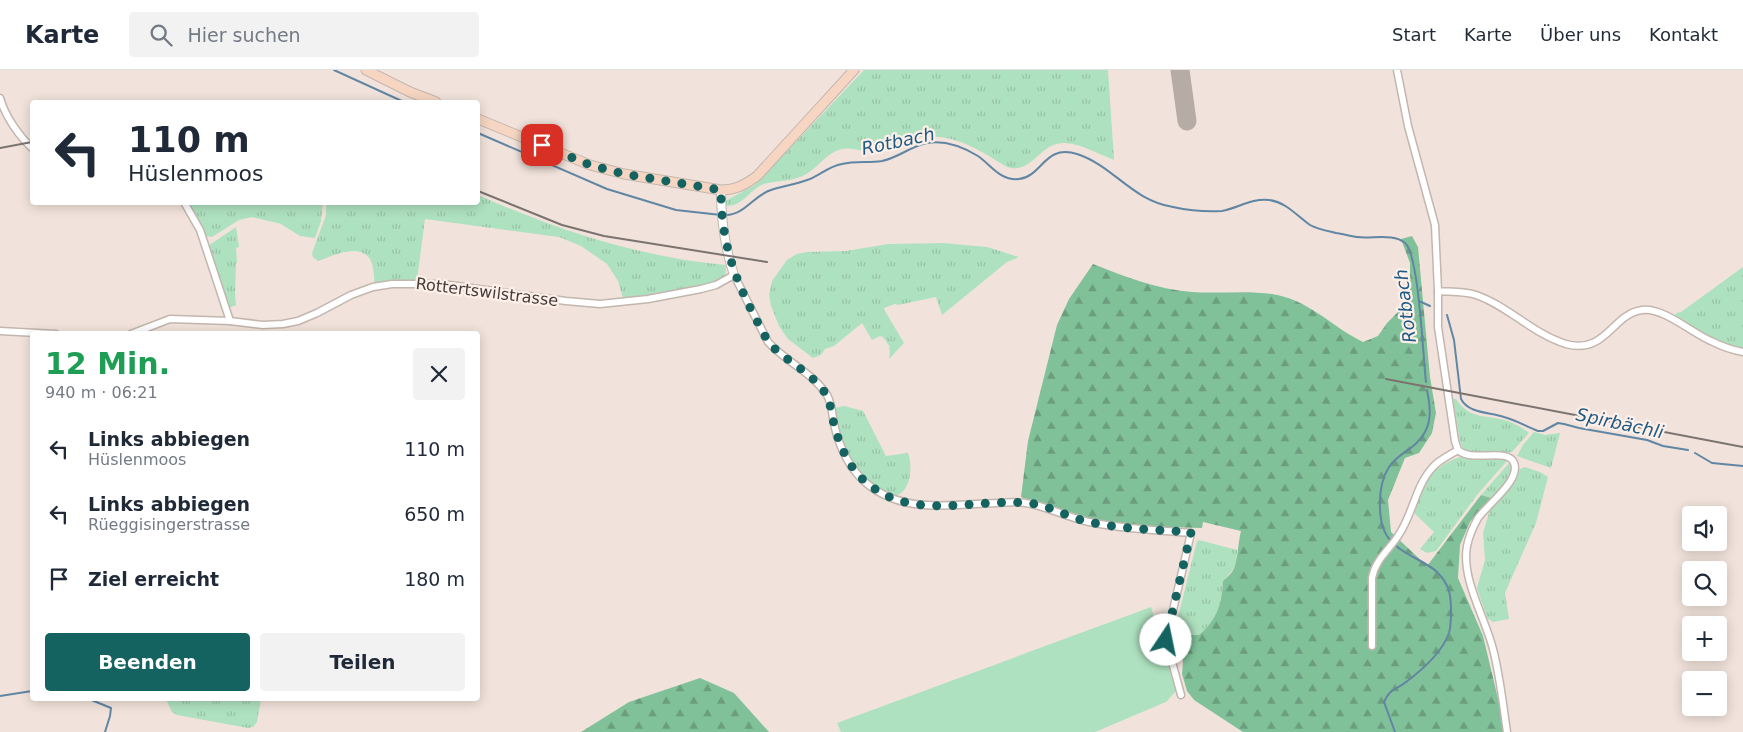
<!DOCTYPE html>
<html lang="de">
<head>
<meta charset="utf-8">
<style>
  :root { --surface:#fff; --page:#f2f2f3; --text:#1f2937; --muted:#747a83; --line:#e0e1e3; --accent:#146360 }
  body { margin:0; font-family:"DejaVu Sans",sans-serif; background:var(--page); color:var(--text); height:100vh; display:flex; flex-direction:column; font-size:19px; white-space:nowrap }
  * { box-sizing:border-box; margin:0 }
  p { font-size:16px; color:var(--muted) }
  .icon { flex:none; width:28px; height:28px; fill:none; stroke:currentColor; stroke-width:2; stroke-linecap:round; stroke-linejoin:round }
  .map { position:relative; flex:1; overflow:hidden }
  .side { position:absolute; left:30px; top:261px; width:450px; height:370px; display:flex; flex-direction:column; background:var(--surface); border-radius:5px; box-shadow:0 2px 12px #0003 }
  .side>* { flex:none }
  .hud { position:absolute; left:30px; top:30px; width:450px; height:105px; border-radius:5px; box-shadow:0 2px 12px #0003; background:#fff; color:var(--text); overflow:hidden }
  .buttons { position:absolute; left:1682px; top:436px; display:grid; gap:10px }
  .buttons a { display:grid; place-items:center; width:45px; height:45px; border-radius:5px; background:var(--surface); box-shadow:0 2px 12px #0003; font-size:25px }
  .pin { position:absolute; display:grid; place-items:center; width:42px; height:42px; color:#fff; margin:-21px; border-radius:10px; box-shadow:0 2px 8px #0006 }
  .me { position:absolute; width:55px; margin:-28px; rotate:11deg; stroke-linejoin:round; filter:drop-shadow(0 0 4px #0008) }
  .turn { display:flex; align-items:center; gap:18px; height:105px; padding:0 15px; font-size:22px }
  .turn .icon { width:65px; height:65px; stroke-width:2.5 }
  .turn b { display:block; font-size:35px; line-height:42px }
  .round { display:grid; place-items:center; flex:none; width:52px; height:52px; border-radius:5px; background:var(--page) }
  .overview { display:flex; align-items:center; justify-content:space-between; height:85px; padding:0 15px }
  h1 { font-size:30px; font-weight:700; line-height:38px; color:#1e9e55 }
  .primary-button { display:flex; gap:10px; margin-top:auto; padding:10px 15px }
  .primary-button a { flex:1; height:58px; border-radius:5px; background:var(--accent); color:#fff; font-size:20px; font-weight:700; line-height:58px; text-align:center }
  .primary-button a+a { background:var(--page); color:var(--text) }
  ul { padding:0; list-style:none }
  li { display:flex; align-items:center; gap:15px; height:65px; padding:0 15px }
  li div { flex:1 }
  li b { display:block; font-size:19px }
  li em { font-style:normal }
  header { display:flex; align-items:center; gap:30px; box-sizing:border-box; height:70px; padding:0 25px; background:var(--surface); border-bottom:1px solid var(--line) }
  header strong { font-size:24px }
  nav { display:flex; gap:28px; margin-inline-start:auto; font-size:18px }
  .search { width:350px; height:45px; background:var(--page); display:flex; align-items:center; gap:12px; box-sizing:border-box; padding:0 18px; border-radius:5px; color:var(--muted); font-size:19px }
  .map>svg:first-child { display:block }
</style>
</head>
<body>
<header>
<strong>Karte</strong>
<div class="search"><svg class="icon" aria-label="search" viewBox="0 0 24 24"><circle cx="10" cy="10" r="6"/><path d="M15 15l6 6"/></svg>Hier suchen</div>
<nav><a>Start</a><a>Karte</a><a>Über uns</a><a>Kontakt</a></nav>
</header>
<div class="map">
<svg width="1743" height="662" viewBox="0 0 1743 662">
  <defs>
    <pattern id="grass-tufts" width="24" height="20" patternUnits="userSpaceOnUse" patternTransform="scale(1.25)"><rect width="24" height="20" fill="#aee1bf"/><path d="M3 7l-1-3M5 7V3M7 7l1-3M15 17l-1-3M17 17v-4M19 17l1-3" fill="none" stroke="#97c2a5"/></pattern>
    <pattern id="forest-firs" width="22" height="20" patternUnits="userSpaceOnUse" patternTransform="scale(1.25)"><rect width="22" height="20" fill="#81c199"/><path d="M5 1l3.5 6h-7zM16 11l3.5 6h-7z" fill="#6b9e7e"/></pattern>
  </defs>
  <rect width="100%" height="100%" fill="#f1e3db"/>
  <g fill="url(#grass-tufts)">
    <path d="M864 0H1108L1114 90C1098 84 1082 74 1065 73 1039 72 1033 105 1007 97 975 78 950 60 911 69 900 72 890 80 879 82 868 85 854 76 842 79 828 82 819 96 808 103 794 112 778 110 764 114 750 119 743 137 725 136L726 131 729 129 755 115Z"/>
    <path d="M478 125C539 152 603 175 669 187 688 191 707 193 726 195 726 199 726 204 724 207 714 219 641 225 623 228L618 211 607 194 581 176 559 167 425 149 417 210 391 211 375 215C374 208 374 198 371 191 361 171 333 186 318 191L313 187 312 183 326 145V133L478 132Z"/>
    <polygon points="323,132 321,151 315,168 300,166 281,154 252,147 239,150 212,167 205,166 187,133"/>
    <polygon points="236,157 239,177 236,178 237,193 236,193 235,225 236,235 229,238 208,176"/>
    <polygon points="943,173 987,177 1019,187 1007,192 942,245 936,227 898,235 895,234 884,238 885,241 904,273 889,289 890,281 889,278 890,277 883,267 880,266 872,270 862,253 834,276 825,279 821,285 813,288 788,269 779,256 771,236 769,225 772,211 787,190 797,184 807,182 846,181 888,174"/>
    <polygon points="1743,197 1743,279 1712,269 1675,247 1676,243 1681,242"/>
    <path d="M1453 329H1456C1471 351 1487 344 1508 351 1515 354 1523 358 1529 363L1512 382H1473L1463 379 1460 371Z"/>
    <path d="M844 336 863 341 886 386 908 383C913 396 911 421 896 426 889 422 881 420 875 416 849 398 839 368 835 338Z"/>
    <polygon points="1534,362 1545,365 1560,363 1551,398 1517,386 1523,375"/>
    <path d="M1460 387 1466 389H1503L1507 391 1477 425 1436 481 1427 483 1420 479 1434 462 1414 443C1426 414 1428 398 1460 387Z"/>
    <polygon points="1509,393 1512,401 1505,413 1491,428 1481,425"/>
    <polygon points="1525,397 1540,402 1548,407 1536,453 1505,523 1509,549 1493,552 1487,548 1477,518 1485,490 1483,463 1491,436 1515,412 1520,399"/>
    <path d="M1199 470 1237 480C1237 495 1234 500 1223 511 1222 533 1217 550 1199 565H1191L1184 576 1177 574 1173 570 1175 559 1197 471Z"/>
    <polygon points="166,629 261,629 257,652 253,657 248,658 177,645 172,642"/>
  </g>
  <g fill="url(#forest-firs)">
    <path d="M1412 166 1418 177 1430 307 1436 343 1432 363 1419 383 1405 388 1388 430 1391 462 1427 496 1481 425 1491 428 1470 452 1460 475 1458 508 1483 566 1506 662H1243L1194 630 1187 621 1182 604 1183 592 1181 583 1191 565H1199C1217 550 1222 533 1223 511 1226 508 1230 505 1232 502 1238 494 1238 472 1241 461L1203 452 1202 458 1134 456 1099 451 1021 427 1028 371 1057 255 1069 229 1093 194C1126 207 1156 219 1192 222 1218 224 1246 220 1272 224 1308 229 1332 257 1363 272L1378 266 1387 253 1405 235 1410 225V193L1401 169Z"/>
    <polygon points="700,608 734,623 769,662 581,662 629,632"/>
  </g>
  <polygon fill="#aee1bf" points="1151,537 1176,621 1166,632 1095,662 841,662 837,653"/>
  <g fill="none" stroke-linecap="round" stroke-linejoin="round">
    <g stroke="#6186a4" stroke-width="2">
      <polyline points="334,0 404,32"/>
      <polyline points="478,63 607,119 676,140 721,145"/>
      <path d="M726 145C745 145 754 125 771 120 784 116 797 114 810 109 821 104 830 96 842 94 855 91 869 93 882 91 898 88 911 76 927 73 945 70 963 77 978 86 991 95 1000 111 1019 109 1043 106 1044 74 1077 84 1114 96 1131 130 1173 137 1187 140 1207 142 1222 141 1238 138 1252 128 1269 130 1286 132 1297 146 1310 155 1317 159 1328 161 1336 163 1343 164 1350 166 1357 167 1372 169 1394 163 1405 173 1419 184 1423 288 1426 312"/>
      <polyline points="1419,231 1430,236"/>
      <path d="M1447 245 1454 270 1461 329C1469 344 1490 342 1504 347 1516 350 1527 357 1538 361H1543L1558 353 1564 354 1579 358 1647 370 1663 376 1688 380"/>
      <polyline points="1695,383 1712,393 1743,396"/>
      <path d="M1391 471C1376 456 1377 415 1389 397 1398 383 1417 378 1425 362 1432 349 1430 335 1427 320"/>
      <polyline points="0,626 32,621"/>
      <polyline points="89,629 111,638 110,646 105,662"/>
      <path d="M1395 662 1384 632C1391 617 1395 621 1406 612 1422 600 1442 583 1449 563 1451 556 1451 548 1451 540 1451 524 1449 514 1437 502 1425 491 1407 486 1395 475"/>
    </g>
    <polyline stroke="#b6aba5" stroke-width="19" points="1180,0 1187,51"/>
    <g stroke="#c3b6ae" stroke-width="9">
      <g id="minor">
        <path d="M1397 0 1408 56 1435 155 1438 221C1450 222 1464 221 1476 225 1508 236 1533 264 1566 274 1606 285 1612 244 1642 240 1663 237 1692 263 1711 271 1721 276 1732 280 1743 282"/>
        <path d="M0 28C5 46 19 66 32 78"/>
        <polyline points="184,132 200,160 230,251"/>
        <polyline points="0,261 56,264"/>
        <path d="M131 264 170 249 230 251 263 255 283 254 298 251 317 243 351 225 373 217 392 214H442L566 231 600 234 648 229 701 219 716 215 734 205 768 272C786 292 812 302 827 325 832 334 832 344 834 354 839 376 849 398 866 413 904 445 952 434 997 433 1008 432 1020 431 1031 434 1051 438 1069 448 1089 452 1122 459 1157 460 1191 463L1166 570 1181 625"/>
        <path d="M1458 380C1472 393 1508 377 1514 393 1521 410 1488 434 1478 448 1473 457 1469 466 1467 476 1461 509 1485 547 1493 579 1500 606 1503 635 1507 662"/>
        <path d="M1372 576V508C1375 490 1389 480 1398 466 1413 445 1415 416 1433 397 1439 390 1450 385 1458 380L1455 371 1438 257V221"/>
      </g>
    </g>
    <g stroke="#c3b6ae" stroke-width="10">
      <path id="tertiary" d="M721 120C721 149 725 178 734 205"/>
    </g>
    <g stroke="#c3b6ae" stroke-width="11">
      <g id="secondary">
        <polyline points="366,0 410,22 436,32"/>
        <path d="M478 49 590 95 624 104 721 120C735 120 745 115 757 106L854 0"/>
      </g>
    </g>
    <use href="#minor" stroke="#fff" stroke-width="6"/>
    <use href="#tertiary" stroke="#fff" stroke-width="8"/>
    <use href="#secondary" stroke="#f6d6c2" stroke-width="9"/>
    <g stroke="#7b736f" stroke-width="2">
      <polyline points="0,78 32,72"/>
      <polyline points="478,121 562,155 604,166 767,192"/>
      <polyline points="1386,309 1743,377"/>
    </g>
  </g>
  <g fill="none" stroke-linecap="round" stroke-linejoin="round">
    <path stroke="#146360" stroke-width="9" stroke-dasharray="0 16.2" d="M542 75 590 95 624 104 721 120C721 169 733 206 756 249 761 259 766 270 774 278 788 291 805 300 818 314 830 326 831 339 834 355 840 376 849 399 867 413 913 452 974 428 1028 433 1049 435 1069 448 1089 452 1122 459 1157 460 1191 462L1166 570"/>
  </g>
  <g text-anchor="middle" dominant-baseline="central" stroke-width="4.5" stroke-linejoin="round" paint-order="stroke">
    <g font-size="16" fill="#413c39" stroke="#fef0e8">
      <text transform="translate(487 222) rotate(7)">Rottertswilstrasse</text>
    </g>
    <g font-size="18" font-style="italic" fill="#1e5a86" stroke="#fef0e8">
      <text transform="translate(898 71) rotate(-12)">Rotbach</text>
      <text transform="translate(1405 236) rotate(-97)">Rotbach</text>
      <text transform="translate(1620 353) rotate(12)">Spirbächli</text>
    </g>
  </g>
</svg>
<div class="buttons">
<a><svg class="icon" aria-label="sound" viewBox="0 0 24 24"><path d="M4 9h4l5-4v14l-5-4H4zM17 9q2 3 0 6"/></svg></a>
<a><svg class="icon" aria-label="search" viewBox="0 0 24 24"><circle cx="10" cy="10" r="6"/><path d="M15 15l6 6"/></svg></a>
<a>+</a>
<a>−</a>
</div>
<div class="pin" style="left:542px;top:75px;background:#d93025"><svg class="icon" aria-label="arrive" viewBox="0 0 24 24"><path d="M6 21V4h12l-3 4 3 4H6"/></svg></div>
<svg class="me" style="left:1166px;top:570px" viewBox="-20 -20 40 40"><circle r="19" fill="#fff"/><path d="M0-13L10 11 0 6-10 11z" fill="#146360"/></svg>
<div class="hud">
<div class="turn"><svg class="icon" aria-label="left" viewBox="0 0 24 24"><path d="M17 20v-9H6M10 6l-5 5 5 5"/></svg><div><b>110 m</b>Hüslenmoos</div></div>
</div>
<section class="side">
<div class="overview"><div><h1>12 Min.</h1><p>940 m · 06:21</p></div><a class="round"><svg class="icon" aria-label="close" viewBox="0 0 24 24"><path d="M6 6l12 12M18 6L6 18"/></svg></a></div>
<ul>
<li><svg class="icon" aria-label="left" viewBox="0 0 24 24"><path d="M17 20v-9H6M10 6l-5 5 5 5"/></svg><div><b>Links abbiegen</b><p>Hüslenmoos</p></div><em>110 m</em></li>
<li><svg class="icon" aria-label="left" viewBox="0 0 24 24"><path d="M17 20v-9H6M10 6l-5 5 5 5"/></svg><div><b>Links abbiegen</b><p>Rüeggisingerstrasse</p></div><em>650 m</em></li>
<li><svg class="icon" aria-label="arrive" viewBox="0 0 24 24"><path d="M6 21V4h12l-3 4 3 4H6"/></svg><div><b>Ziel erreicht</b></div><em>180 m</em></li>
</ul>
<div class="primary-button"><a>Beenden</a><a>Teilen</a></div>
</section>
</div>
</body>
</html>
